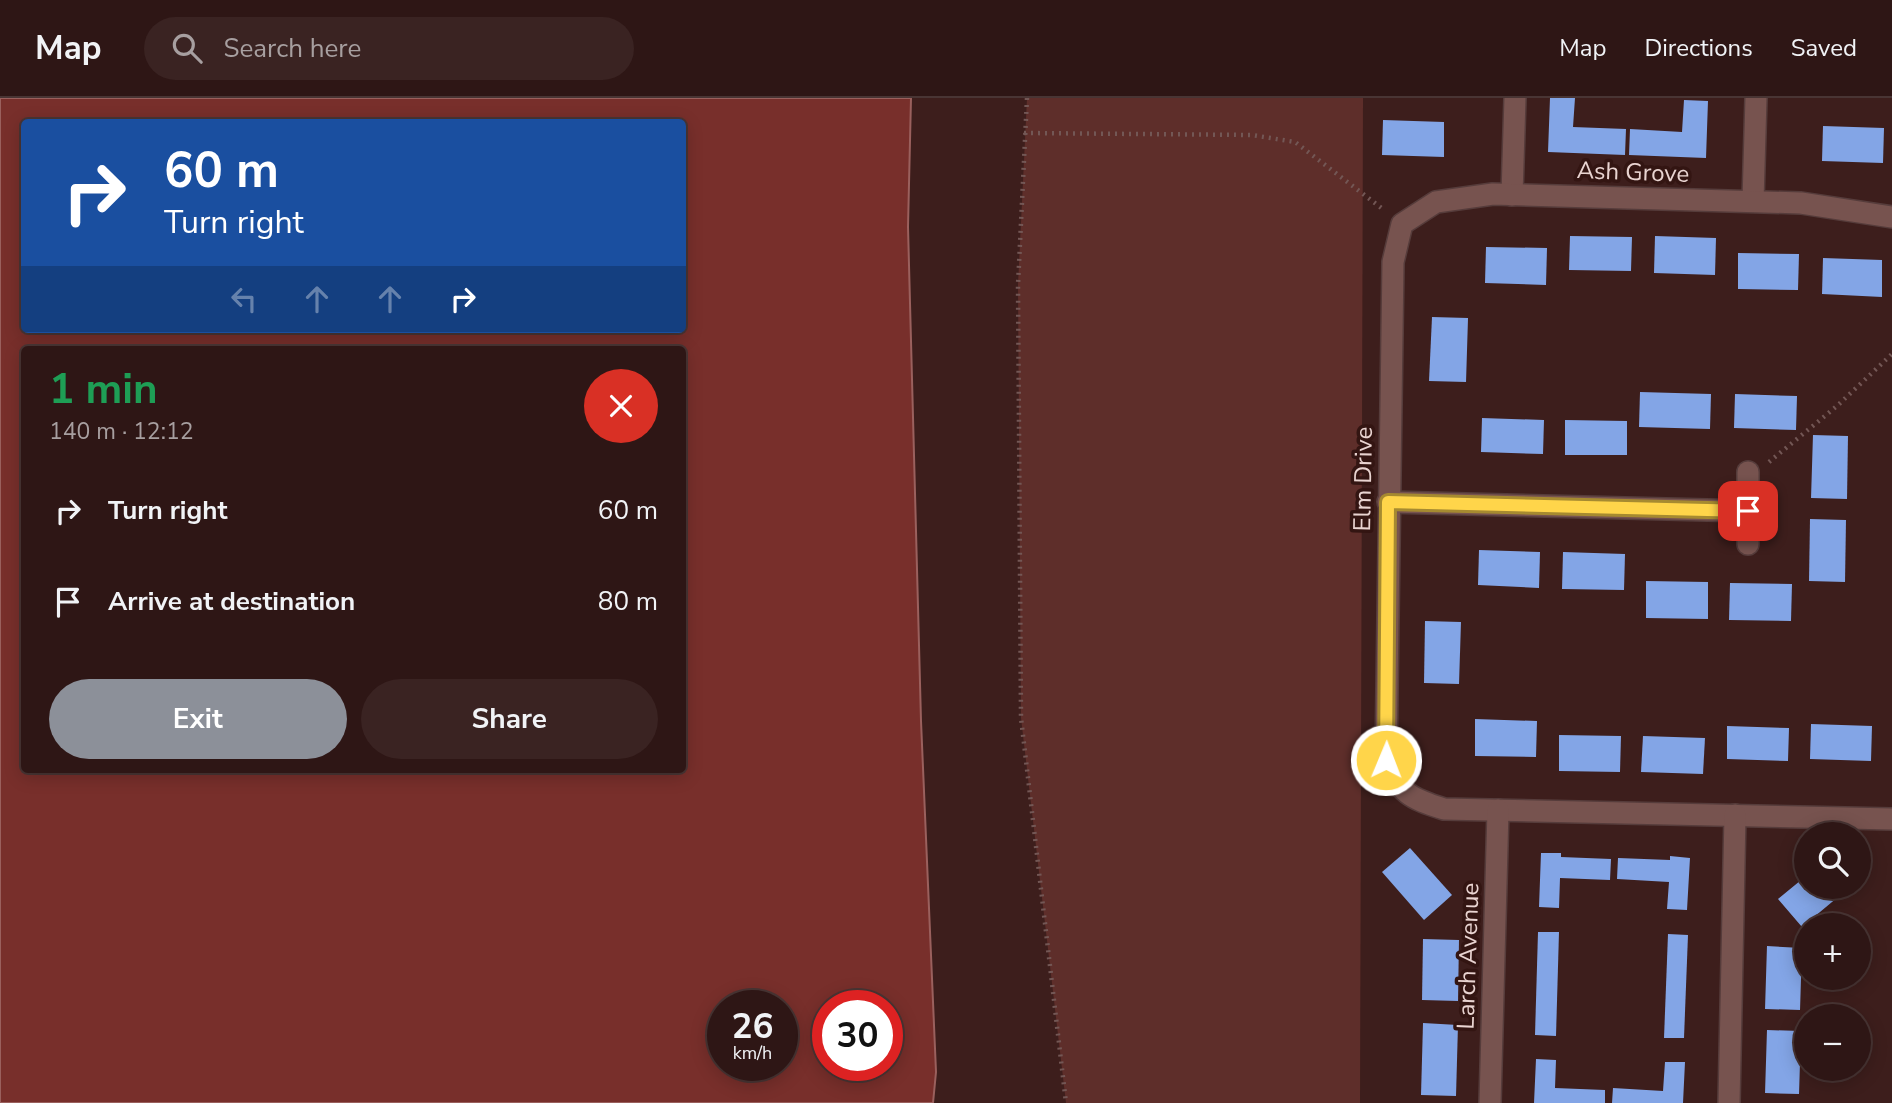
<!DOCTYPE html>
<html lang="en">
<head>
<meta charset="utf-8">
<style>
  :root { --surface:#2e1615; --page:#3a2322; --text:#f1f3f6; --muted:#a79fa0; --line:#493534; --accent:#8c9099 }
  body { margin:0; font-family:"Nunito Sans",sans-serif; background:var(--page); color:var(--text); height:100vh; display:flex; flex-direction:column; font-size:26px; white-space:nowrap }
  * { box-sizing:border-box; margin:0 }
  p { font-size:23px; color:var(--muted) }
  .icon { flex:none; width:38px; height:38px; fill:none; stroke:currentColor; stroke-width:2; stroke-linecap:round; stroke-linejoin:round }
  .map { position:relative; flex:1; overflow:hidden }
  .sheet { position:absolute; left:21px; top:248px; width:665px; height:427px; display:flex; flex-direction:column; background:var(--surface); border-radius:7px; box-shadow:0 4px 18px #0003,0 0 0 2px var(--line) }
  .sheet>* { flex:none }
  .guide { position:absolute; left:21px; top:21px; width:665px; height:214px; border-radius:7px; box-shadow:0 4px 18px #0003,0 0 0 2px var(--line); background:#1a4fa0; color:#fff; overflow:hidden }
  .tools { position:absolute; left:1794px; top:724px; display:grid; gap:14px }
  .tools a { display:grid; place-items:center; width:77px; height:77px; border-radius:50%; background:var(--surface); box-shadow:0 4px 18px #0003,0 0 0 2px var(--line); font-size:35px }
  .speed { position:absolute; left:707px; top:892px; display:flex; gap:14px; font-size:35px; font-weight:700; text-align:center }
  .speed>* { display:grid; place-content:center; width:91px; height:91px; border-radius:50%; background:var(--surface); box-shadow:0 4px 18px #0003,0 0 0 2px var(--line); line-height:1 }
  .speed small { font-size:18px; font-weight:400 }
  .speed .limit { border:10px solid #d22; background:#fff; color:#111 }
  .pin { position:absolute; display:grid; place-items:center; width:60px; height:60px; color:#fff; margin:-30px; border-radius:14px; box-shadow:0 4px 10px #0006 }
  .me { position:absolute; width:77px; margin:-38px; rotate:1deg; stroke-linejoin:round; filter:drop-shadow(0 0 5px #0008) }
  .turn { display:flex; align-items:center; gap:24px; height:147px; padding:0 28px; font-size:32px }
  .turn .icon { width:91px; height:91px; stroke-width:2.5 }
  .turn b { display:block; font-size:49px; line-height:60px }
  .lanes { display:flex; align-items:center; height:66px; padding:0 28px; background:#0003; justify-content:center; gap:35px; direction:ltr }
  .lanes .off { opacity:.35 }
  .round { display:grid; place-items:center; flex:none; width:74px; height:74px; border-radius:37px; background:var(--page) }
  .headline { display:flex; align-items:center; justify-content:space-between; height:119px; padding:0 28px }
  h1 { font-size:42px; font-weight:700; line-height:52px; color:#1e9e55 }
  .cta { display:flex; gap:14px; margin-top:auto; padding:14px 28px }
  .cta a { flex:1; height:80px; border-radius:42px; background:var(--accent); color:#fff; font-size:28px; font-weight:700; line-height:80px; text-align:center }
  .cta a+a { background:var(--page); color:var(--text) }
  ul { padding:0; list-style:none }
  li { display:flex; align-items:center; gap:21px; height:91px; padding:0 28px }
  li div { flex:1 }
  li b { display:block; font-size:26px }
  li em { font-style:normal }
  header { display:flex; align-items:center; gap:42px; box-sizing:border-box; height:98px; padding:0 35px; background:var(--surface); border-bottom:2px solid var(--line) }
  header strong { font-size:33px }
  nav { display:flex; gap:38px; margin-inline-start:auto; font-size:24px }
  .search { width:490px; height:63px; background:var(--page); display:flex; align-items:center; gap:18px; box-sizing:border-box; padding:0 24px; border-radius:38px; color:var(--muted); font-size:26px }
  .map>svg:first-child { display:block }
</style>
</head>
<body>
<header>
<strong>Map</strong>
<div class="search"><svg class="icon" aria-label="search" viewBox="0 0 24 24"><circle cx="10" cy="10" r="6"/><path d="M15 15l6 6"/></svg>Search here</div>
<nav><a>Map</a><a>Directions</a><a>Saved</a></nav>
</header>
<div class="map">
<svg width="1892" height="1005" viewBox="0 0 1892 1005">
  <rect width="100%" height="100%" fill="#3d1e1c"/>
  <polygon fill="#5e2e2a" points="1027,0 1363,0 1360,1005 1066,1005 1021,620 1018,187"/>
  <path fill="#782f2b" stroke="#9a605d" stroke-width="2" fill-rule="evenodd" d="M0 0H911L908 129 921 623 936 974 933 1005H0ZM24 24H682V231H24ZM24 252H682V672H24ZM723 908H782V968H723ZM828 908H887V968H828Z"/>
  <g fill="#83a5e6">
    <polygon points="1550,0 1575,0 1573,29 1626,31 1625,57 1548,54"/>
    <polygon points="1684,2 1708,3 1706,60 1629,57 1630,31 1682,34"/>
    <polygon points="1383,22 1444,24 1444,59 1382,57"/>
    <polygon points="1823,28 1884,30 1883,65 1822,63"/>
    <polygon points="1570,138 1632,139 1631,173 1569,172"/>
    <polygon points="1655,138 1716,140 1715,177 1654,175"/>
    <polygon points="1486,149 1547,150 1546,187 1485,185"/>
    <polygon points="1738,155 1799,156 1798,192 1738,191"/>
    <polygon points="1823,160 1882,162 1882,199 1822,196"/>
    <polygon points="1432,219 1468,220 1466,284 1429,283"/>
    <polygon points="1640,294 1711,296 1710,331 1639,329"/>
    <polygon points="1735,296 1797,298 1796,332 1734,330"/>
    <polygon points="1482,320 1544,322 1543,356 1481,354"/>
    <polygon points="1565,322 1627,323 1627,357 1565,357"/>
    <polygon points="1813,337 1848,338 1847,401 1811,400"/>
    <polygon points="1810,421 1846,422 1845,484 1809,483"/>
    <polygon points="1479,452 1540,454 1539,490 1478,487"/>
    <polygon points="1563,454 1625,456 1624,492 1562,491"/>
    <polygon points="1646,483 1708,484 1708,521 1646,520"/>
    <polygon points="1730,485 1792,486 1791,523 1729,522"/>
    <polygon points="1425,523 1461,524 1459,586 1424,585"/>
    <polygon points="1475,621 1537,623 1536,659 1475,658"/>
    <polygon points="1811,626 1872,628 1871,663 1810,661"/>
    <polygon points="1727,628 1789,630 1788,663 1727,661"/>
    <polygon points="1559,637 1621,638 1620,674 1559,673"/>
    <polygon points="1643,638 1705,640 1703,676 1641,674"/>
    <polygon points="1410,750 1452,797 1424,822 1382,774"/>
    <polygon points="1541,755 1561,755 1561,759 1611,761 1610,782 1560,780 1559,810 1539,809"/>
    <polygon points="1670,758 1690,760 1687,812 1667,811 1669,784 1617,781 1618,760 1670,762"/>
    <polygon points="1806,778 1806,789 1850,789 1802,829 1778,801"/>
    <polygon points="1538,834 1559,834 1556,938 1535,937"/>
    <polygon points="1668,836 1688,837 1684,940 1664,940"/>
    <polygon points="1423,841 1459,842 1458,903 1422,902"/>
    <polygon points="1767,848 1802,850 1800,912 1765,911"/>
    <polygon points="1423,925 1458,927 1456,998 1421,997"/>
    <polygon points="1767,932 1801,933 1799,996 1765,995"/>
    <polygon points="1536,961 1556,962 1555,990 1605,992 1605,1005 1534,1005"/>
    <polygon points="1665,964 1685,964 1683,1005 1612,1005 1613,990 1663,993"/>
  </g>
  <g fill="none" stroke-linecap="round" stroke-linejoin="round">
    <g stroke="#563c3b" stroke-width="24">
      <g id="minor">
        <polyline points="1512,97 1515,0"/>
        <polyline points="1753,103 1756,0"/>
        <path d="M1892 119 1801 105 1493 96 1436 104 1402 126 1393 164 1386 662C1401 696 1409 700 1444 711L1892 721"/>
        <polyline points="1388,404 1748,413"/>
        <polyline points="1748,446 1748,374"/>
        <polyline points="1490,1005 1498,712"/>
        <polyline points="1729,1005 1735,717"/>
      </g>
    </g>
    <g stroke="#735755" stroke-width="4.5" stroke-dasharray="2 5" stroke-linecap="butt">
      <polyline points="1027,0 1018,187 1021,620 1066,1005"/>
      <polyline points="1024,35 1252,37 1295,44 1384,112"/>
      <polyline points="1769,364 1837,308 1892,256"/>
    </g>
    <use href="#minor" stroke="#77534f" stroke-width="21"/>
  </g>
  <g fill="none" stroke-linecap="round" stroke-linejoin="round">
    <g stroke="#a68a30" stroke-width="18">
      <polyline id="route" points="1386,662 1388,404 1748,413"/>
    </g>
    <use href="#route" stroke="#ffd54a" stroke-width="12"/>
  </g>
  <g text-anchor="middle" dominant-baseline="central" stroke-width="7" stroke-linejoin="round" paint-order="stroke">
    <g font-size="24" fill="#e9d4d1" stroke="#331512">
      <text transform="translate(1633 74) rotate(2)">Ash Grove</text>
      <text transform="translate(1363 381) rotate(-89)">Elm Drive</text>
      <text transform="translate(1468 858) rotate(-88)">Larch Avenue</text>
    </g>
  </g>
</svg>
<div class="tools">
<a><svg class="icon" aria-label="search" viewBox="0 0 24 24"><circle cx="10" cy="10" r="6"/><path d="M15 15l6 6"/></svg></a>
<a>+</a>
<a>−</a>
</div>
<div class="speed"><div>26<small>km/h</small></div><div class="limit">30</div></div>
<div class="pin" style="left:1748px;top:413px;background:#d93025"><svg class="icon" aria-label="arrive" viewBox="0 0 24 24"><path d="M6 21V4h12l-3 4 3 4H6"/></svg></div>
<svg class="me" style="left:1386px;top:662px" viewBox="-20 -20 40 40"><circle r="17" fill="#ffd54a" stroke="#fff" stroke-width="3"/><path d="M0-11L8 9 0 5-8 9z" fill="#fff"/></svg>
<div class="guide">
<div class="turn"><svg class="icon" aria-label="right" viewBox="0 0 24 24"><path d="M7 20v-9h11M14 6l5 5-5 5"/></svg><div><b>60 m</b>Turn right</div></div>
<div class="lanes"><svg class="icon off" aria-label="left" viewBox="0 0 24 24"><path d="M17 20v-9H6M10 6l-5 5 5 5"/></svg><svg class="icon off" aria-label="ahead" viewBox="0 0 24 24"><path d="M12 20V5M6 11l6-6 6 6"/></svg><svg class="icon off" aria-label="ahead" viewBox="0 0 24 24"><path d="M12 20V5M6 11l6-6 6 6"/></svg><svg class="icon" aria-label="right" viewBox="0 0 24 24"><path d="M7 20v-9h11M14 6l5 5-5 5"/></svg></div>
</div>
<section class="sheet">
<div class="headline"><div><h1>1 min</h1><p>140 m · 12:12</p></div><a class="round" style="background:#d93025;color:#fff"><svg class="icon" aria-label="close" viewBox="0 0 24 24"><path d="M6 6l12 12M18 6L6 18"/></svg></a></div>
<ul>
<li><svg class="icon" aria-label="right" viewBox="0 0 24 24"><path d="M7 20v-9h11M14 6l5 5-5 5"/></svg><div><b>Turn right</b></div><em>60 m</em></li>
<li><svg class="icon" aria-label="arrive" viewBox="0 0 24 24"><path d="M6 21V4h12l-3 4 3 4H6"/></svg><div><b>Arrive at destination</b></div><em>80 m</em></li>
</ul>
<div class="cta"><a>Exit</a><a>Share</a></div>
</section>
</div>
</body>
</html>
